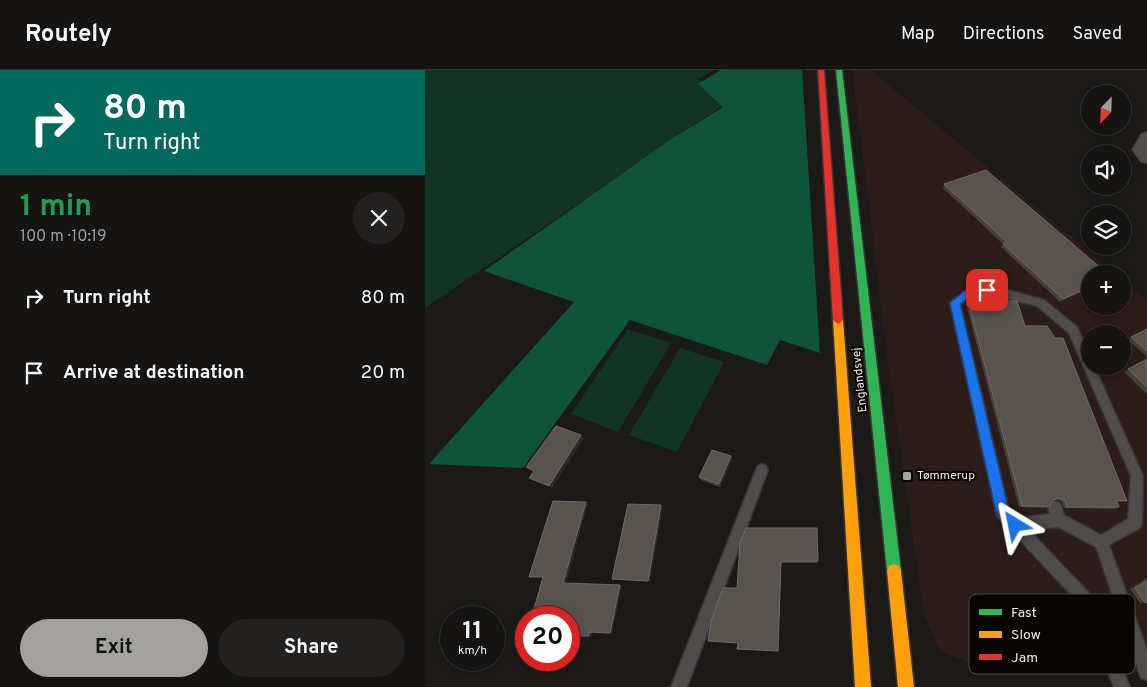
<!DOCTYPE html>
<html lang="en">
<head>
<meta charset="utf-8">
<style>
  :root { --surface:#151412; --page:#222120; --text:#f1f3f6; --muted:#9d9e9f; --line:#343332; --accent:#a3a19e }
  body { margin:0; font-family:Overpass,sans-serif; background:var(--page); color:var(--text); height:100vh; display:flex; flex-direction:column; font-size:19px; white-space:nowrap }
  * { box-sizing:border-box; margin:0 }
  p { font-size:16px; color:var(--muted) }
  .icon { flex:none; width:28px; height:28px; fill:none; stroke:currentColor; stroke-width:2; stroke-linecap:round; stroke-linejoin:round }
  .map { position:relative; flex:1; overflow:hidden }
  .details { display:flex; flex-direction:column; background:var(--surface); width:425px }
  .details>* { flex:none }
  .guide { background:#00695c; color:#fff; overflow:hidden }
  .needle { width:32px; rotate:203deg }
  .controls { position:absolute; left:656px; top:15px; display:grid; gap:10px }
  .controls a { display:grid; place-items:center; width:50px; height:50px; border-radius:50%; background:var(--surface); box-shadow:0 2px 8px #0003,0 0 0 1px var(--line); font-size:25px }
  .speed { position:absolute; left:15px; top:536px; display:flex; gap:10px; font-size:25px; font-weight:700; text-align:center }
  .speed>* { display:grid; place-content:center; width:65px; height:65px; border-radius:50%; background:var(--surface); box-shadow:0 2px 8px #0003,0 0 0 1px var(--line); line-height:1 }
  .speed small { font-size:12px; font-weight:400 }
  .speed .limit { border:8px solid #d22; background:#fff; color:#111 }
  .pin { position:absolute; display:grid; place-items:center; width:42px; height:42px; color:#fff; margin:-21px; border-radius:10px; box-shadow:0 2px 8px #0006 }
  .me { position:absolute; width:55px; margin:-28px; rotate:325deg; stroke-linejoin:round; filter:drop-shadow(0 0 4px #0008) }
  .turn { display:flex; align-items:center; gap:18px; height:105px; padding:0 20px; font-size:22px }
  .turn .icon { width:65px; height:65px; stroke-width:2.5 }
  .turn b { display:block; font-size:35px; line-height:42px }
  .round { display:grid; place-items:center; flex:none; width:52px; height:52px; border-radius:26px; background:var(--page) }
  .summary { display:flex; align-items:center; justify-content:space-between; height:85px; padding:0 20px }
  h1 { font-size:30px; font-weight:700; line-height:38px; color:#1e9e55 }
  .action { display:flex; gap:10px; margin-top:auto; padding:10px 20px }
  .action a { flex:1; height:58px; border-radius:30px; background:var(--accent); color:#111; font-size:20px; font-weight:700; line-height:58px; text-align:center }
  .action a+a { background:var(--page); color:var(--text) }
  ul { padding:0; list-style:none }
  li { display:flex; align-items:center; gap:15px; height:75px; padding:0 20px }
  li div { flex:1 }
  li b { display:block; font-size:19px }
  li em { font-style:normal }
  header { display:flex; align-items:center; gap:30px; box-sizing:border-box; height:70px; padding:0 25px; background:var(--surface); border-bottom:1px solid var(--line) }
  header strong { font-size:24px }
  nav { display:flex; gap:28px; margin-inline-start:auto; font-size:18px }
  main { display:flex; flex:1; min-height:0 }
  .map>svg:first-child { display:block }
</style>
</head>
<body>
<header>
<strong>Routely</strong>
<nav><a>Map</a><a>Directions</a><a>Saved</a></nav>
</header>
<main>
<section class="details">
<div class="guide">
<div class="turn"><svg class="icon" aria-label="right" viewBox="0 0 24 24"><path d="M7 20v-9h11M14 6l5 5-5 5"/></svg><div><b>80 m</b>Turn right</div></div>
</div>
<div class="summary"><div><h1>1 min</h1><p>100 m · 10:19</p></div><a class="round"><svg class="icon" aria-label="close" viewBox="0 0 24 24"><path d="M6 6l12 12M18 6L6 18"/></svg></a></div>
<ul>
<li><svg class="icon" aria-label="right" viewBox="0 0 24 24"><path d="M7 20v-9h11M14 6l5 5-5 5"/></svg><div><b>Turn right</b></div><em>80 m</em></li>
<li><svg class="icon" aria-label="arrive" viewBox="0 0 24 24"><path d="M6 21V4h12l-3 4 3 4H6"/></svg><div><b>Arrive at destination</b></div><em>20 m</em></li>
</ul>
<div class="action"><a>Exit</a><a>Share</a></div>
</section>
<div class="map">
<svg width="722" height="617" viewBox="0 0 722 617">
  <rect width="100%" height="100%" fill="#1c1a18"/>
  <path fill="#2c1c1a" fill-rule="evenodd" d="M427 0H446L691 204H665V236H698V210L722 230V602L650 604 555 598 514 580 499 544 464 301ZM665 264H698V296H665Z"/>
  <g fill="#123426">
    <polygon points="0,0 288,0 273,9 304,31 0,238"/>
    <polygon points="203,259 246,273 193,362 146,344"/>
    <polygon points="255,278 299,292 252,382 204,365"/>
  </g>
  <polygon fill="#0f533b" points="296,0 377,0 395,283 355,270 342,295 205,250 98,398 4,394 149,232 59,201 242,72 298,37 273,14"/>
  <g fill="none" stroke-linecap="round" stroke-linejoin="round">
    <g stroke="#383535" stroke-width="3">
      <g id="lane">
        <path d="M546 216 572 217 619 230 652 257 665 286V296H669L718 406 717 453 715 458 684 475 722 580V610L716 608 714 602 671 477 633 457 604 460 663 522 705 617H689L653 532 572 446 525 233ZM548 224H558L559 234 564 238 569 234 568 225 612 236 644 263 706 406 703 449 676 465 639 445 635 433 630 431 625 433 623 438 625 444 593 448 583 437 535 234Z"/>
        <polygon points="337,394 341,396 343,400 262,617 246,617 331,400 333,396"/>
      </g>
    </g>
    <g stroke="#383535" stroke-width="2">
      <polygon id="street" points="722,62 722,93 716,92 707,80 716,64"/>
    </g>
    <g stroke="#383535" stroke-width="3">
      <polygon id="fast" points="411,0 417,0 476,501 474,506 469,508 464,506 462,501"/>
    </g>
    <g stroke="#383535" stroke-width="3">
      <g id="slow">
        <polygon points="413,246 418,250 446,617 430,617 408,250"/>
        <polygon points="469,494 474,496 476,501 489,617 473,617 462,501 464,496"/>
      </g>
    </g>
    <g stroke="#383535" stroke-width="3">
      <polygon id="jam" points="393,0 399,0 418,250 413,254 408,250"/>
    </g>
    <use href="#lane" fill="#4e4d4b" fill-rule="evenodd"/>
    <use href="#street" fill="#4e4d4b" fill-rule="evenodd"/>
    <use href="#fast" fill="#30b455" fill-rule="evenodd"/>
    <use href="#slow" fill="#ff9f0a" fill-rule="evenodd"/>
    <use href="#jam" fill="#e5322d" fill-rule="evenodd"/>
  </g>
  <g fill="#464139">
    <polygon points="519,114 665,204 665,218 635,232 576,177 578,174 518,118"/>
    <polygon points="543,231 566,237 600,256 702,431 698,432 692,432 694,437 689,439 639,438 637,432 631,429 627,430 625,436 621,438 594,437 541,234"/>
    <polygon points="722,259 722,287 703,270 706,267"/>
    <polygon points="722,289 722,324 699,302"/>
    <polygon points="306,386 307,390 295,417 276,410 274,407"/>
    <polygon points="321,458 393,491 392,493 356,493 312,518"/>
    <polygon points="722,508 722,532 715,533 705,519"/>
  </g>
  <g fill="#2e2a24">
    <polygon points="665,217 665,218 635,232 638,229"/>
    <polygon points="156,365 159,368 127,418 124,416"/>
    <polygon points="306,386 307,390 295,417 294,414"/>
    <polygon points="161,432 163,433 141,514 138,513"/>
    <polygon points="236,435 238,437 225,511 223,511"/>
    <polygon points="195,515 197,516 187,563 185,563"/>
    <rect x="164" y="562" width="3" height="4"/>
  </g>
  <g fill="#58534c" stroke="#6f6a64">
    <polygon points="561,100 683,204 665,204 665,217 638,229 578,174 582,172 519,114"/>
    <polygon points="543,231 559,231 566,237 573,231 592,231 600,256 622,256 630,268 638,268 702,431 691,430 694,437 642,437 640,431 634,428 628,430 625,436 597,436"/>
    <polygon points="722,259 722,281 706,267"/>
    <polygon points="722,289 722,317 703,299"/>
    <polygon points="131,356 156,365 124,416 104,408 109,401 101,397"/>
    <polygon points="287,380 306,386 294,414 274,407"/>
    <polygon points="128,431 161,432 138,513 195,515 185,563 164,562 164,566 144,566 144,548 118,548 118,547 107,546 118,507 104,507"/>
    <polygon points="203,434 236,435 223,511 187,509"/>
    <polygon points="321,458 392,458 393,491 356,491 353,581 312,579 313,573 283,571 286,551 298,518 312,518 315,473"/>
    <polygon points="722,511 722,532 720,533 710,518"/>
  </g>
  <polygon fill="#1a73e8" stroke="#114b97" points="546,216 562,217 567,220 562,224 548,224 535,234 583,438 597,455 595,460 590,462 585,460 571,441 525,233"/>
  <rect fill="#a3a19e" stroke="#070604" stroke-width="2" x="477" y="401" width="10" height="10" rx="2.5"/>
  <g text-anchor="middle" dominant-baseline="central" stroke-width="4" stroke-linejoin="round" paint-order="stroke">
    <g font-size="12" fill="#ece9e6" stroke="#070604">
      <text transform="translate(435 310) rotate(-96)">Englandsvej</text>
    </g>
    <g font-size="12" fill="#ece9e6" stroke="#070604" text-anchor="start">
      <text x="492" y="406">Tømmerup</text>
    </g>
  </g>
  <rect x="544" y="524" width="166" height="80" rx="8" fill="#070604" stroke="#4c4a48" stroke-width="1"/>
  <rect x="554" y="539" width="23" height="6" fill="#30b455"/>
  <rect x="554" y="561" width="23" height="7" fill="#ff9f0a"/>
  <rect x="554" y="584" width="23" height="6" fill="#e5322d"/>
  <g font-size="14" fill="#ece9e6">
    <text x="586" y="547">Fast</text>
    <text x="586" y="569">Slow</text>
    <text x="586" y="592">Jam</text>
  </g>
</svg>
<div class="controls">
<a><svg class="needle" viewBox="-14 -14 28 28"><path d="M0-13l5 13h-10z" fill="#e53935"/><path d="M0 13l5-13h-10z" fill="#9d9e9f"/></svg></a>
<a><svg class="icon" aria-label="sound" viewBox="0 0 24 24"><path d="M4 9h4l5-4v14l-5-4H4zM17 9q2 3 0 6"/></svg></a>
<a><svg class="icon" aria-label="layers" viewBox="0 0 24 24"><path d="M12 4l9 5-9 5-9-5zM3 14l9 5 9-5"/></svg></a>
<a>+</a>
<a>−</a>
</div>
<div class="speed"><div>11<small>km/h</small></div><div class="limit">20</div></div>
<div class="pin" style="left:562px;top:220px;background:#d93025"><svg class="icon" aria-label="arrive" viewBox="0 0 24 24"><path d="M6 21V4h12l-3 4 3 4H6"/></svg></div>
<svg class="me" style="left:590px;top:455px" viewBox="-20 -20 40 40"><path d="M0-17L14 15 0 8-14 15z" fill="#1a73e8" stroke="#fff" stroke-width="4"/></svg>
</div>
</main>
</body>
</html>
